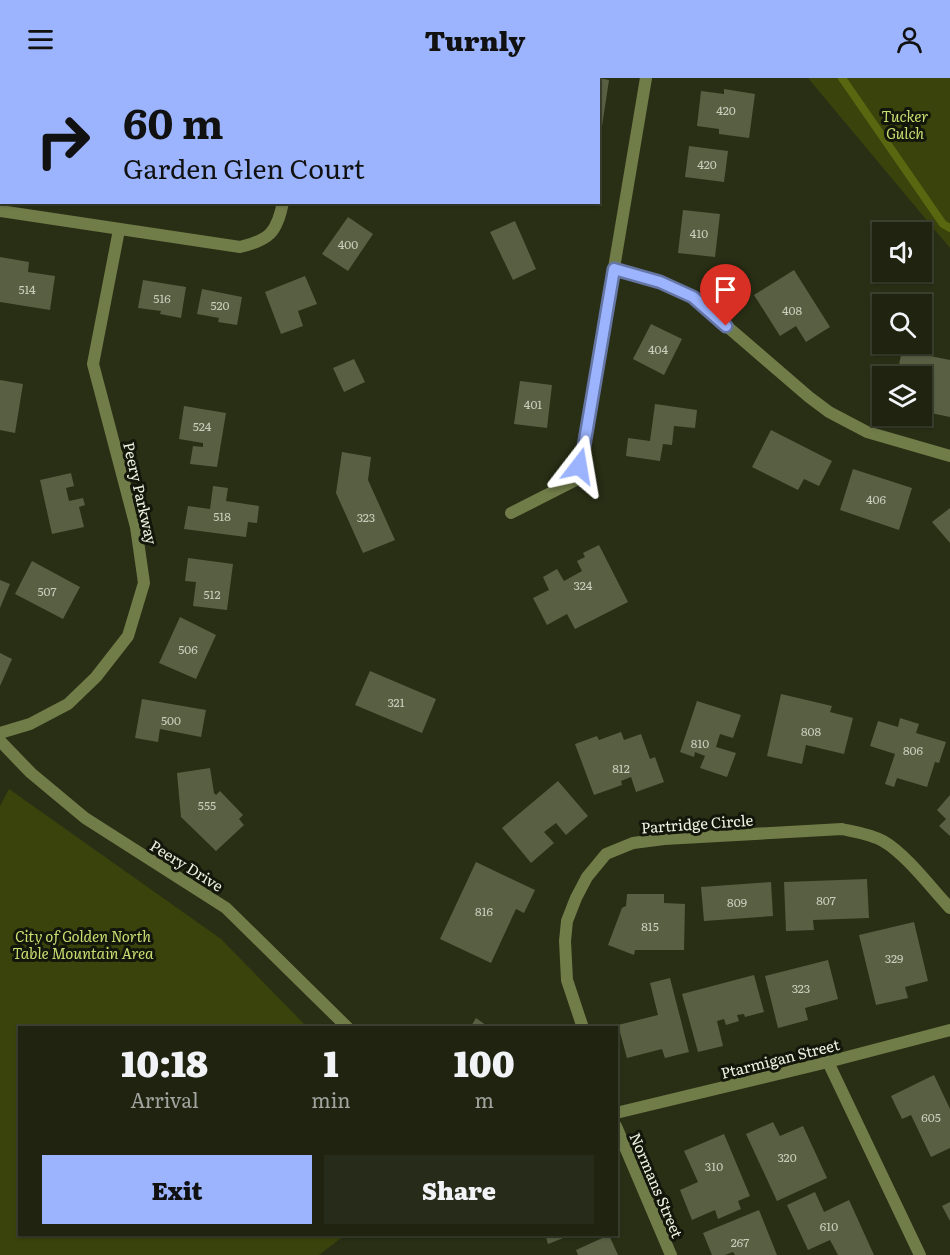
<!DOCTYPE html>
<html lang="en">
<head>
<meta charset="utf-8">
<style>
  :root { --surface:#1f2310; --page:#272b19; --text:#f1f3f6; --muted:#a1a49f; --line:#3c4030; --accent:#9bb4fd }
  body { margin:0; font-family:Literata,serif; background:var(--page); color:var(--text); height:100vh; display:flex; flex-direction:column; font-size:22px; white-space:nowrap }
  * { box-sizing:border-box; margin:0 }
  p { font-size:20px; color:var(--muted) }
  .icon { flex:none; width:33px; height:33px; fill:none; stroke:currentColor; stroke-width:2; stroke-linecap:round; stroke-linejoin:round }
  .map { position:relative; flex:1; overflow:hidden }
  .drawer { position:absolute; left:18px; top:948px; width:600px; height:210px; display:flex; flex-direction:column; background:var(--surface); border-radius:0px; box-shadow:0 2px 4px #0004,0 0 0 2px var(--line) }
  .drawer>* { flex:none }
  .hud { position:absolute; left:0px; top:0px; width:600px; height:126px; box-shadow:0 2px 4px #0004,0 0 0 2px var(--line); background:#9bb4fd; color:#111; overflow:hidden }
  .buttons { position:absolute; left:872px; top:144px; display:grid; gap:12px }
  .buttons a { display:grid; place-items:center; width:60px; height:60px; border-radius:0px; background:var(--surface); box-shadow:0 2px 4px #0004,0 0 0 2px var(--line); font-size:30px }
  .pin { position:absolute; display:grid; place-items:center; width:51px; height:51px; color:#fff; margin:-62px -26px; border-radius:50% 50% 50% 0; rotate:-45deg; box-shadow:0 0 6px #0007 }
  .pin .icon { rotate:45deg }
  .me { position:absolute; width:66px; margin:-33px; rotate:14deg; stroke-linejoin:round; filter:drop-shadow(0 0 4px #0008) }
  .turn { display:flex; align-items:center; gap:21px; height:126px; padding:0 24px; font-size:27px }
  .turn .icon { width:78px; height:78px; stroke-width:2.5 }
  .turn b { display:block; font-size:42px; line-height:51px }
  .eta { display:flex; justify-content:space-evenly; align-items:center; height:102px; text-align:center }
  .eta b { font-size:36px; font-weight:800; line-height:42px }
  .cta { display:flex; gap:12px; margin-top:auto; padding:12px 24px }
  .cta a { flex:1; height:69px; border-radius:0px; background:var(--accent); color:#111; font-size:24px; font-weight:800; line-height:69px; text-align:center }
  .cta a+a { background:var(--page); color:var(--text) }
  header { display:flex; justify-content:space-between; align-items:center; height:78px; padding:0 24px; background:var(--accent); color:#111; font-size:27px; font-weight:800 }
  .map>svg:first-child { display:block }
</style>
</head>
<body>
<header><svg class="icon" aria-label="menu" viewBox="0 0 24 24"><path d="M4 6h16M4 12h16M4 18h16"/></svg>Turnly<svg class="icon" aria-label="person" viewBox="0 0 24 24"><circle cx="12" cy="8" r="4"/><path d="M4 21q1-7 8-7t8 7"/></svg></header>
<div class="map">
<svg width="950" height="1177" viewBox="0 0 950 1177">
  <rect width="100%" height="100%" fill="#292f15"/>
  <g fill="#3a430b">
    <polygon points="808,0 950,0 950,170"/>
    <polygon points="9,711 221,861 307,949 20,950 20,1156 345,1157 319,1177 0,1177 0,728"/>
  </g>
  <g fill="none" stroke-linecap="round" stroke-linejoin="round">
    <polyline stroke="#596711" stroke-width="8" points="842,0 943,146 950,150"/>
  </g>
  <g fill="#585f43">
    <polygon points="598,0 609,2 601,55 598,54"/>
    <polygon points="724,11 755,16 749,60 719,56 719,51 697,48 701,13 724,16"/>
    <polygon points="689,68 728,73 724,104 685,99"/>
    <polygon points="683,132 720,136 715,179 678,175"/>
    <polygon points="348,139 373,156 348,193 322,176"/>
    <polygon points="515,143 536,191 513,202 490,154"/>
    <polygon points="0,179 29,184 28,194 55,198 50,232 0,224"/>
    <polygon points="794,192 830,249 806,264 796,248 780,258 754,217"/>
    <polygon points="305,198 317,226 298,233 303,248 281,256 265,214"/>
    <polygon points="143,202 186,209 181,240 160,236 161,233 138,230"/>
    <polygon points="202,211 242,219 237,247 218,244 219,240 197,236"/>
    <polygon points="651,246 682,261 664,297 633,281"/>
    <polygon points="921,257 934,259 930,278 950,282 950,339 921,333 923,307 921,298 897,298 903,266 921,266"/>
    <polygon points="354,281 365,304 344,314 333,290"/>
    <polygon points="0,302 23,306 15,355 0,352"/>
    <polygon points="520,303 552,307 547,350 514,346"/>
    <polygon points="655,326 697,332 695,350 674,348 672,367 663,366 660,383 626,378 628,360 650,363"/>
    <polygon points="184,328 226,335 217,389 190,386 193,368 203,369 203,365 179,361"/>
    <polygon points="771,352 832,383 819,408 804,401 798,412 752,389"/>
    <polygon points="342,374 371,379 368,402 395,462 363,475 336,415"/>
    <polygon points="853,391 912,410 899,452 840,432"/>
    <polygon points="71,395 74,408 66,410 69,423 83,420 85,427 79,429 84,449 52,456 40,402"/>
    <polygon points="213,408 228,410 226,423 259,428 257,445 248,444 246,459 184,451 188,428 210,431"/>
    <polygon points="950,430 950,465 932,444"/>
    <polygon points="599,467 628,524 575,551 567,536 547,547 533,520 549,512 543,499 557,491 564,503 582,493 577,483 585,479 583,475"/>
    <polygon points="188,480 233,486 227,532 193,528 196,504 185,503"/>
    <polygon points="32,483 80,509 63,541 15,516"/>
    <polygon points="0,502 10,506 0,530"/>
    <polygon points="180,539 216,557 196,601 159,585"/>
    <polygon points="0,575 12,581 0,608"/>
    <polygon points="370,593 436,621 422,655 355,627"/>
    <polygon points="781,616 832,628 830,634 853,640 844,676 806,667 802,686 767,678"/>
    <polygon points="142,621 206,632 201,659 160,651 158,664 135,660"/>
    <polygon points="697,623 741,637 733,660 720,656 716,669 736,675 727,699 700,690 705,678 695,674 694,679 680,674"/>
    <polygon points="900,640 919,646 916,655 946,664 939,685 935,684 927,709 897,700 894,709 885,706 895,676 870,668 878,643 898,649"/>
    <polygon points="621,654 624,662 641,656 650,681 655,679 664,704 636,714 631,699 621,703 622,707 594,717 575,666 597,658 599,662"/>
    <polygon points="210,690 214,715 216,717 220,713 243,737 239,741 244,747 216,773 181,739 177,695"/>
    <polygon points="558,703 588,738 566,757 556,745 544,754 554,765 531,785 502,750"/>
    <polygon points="950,717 950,758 939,748 946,741 937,732"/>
    <polygon points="476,784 535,812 524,835 516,831 491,885 440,861"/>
    <polygon points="867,801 869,840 813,842 814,852 786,853 784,804"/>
    <polygon points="771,804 773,838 704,843 701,809"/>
    <polygon points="627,816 664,816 664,825 685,826 684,872 635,872 634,877 608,867 622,830 626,828"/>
    <polygon points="914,844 928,903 905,909 908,920 876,927 859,857"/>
    <polygon points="828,882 838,921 805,930 808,942 778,950 765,898"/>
    <polygon points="754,897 764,934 745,939 744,936 737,937 739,943 726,947 724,941 717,943 723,968 698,974 682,916"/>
    <polygon points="670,900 689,974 665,980 662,971 627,980 618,947 658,937 650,905"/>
    <polygon points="476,940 490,950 470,950"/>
    <polygon points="934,997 950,1031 950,1070 931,1079 911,1037 902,1041 891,1018"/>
    <polygon points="773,1044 780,1058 803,1048 827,1100 777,1123 746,1056"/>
    <polygon points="724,1056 750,1118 738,1123 741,1131 718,1141 715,1132 692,1142 680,1112 698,1104 684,1073"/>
    <polygon points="815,1114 824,1134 849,1122 874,1177 838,1177 830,1162 808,1172 787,1127"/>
    <polygon points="950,1124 950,1143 942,1128"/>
    <polygon points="759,1132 777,1177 735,1177 733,1174 725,1177 712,1177 703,1155"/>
    <polygon points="545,1156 571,1156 571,1157 548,1166"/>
    <polygon points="609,1157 618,1177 578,1177 576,1172"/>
  </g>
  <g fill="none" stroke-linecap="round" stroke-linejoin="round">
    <g stroke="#717d49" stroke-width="12">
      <polyline points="304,2 304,0"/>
      <path d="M0 133 240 169C269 162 277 155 283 124"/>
      <polyline points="614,191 660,204 693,219 809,319 829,334 867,354 950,378"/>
      <polyline points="511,435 574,403 583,374 646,0"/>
      <polyline points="0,655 30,646 68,626 96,599 128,558 144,505 136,449 93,286 119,152"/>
      <polyline points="0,663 31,695 85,740 226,830 348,950"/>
      <path d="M583 950 567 902 565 863 567 843 576 820 587 799 606 776 633 765 664 761 842 751C856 754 871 756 883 763 906 776 932 811 950 830"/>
      <polyline points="828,984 920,1177"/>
      <polyline points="616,1035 828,984 950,952"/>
      <polyline points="616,1048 671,1177"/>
    </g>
  </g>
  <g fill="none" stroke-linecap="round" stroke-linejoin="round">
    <g stroke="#6575a4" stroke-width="15">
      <polyline id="route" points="579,388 583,374 614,191 660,204 693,219 726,248"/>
    </g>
    <use href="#route" stroke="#9bb4fd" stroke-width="10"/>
  </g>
  <g text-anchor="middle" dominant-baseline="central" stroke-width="6" stroke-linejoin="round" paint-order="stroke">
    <g font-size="12" fill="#c8cdba">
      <text x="726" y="32">420</text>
      <text x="707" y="86">420</text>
      <text x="699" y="155">410</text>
      <text x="348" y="166">400</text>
      <text x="27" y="211">514</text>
      <text x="162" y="220">516</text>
      <text x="220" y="227">520</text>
      <text x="792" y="232">408</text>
      <text x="658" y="271">404</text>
      <text x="533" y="326">401</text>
      <text x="202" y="348">524</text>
      <text x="876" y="421">406</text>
      <text x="222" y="438">518</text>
      <text x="366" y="439">323</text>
      <text x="583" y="507">324</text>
      <text x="47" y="513">507</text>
      <text x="212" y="516">512</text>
      <text x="188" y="571">506</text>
      <text x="396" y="624">321</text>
      <text x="171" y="642">500</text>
      <text x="811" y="653">808</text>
      <text x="700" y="665">810</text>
      <text x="913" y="672">806</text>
      <text x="621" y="690">812</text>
      <text x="207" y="727">555</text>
      <text x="826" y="822">807</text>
      <text x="737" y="824">809</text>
      <text x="484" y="833">816</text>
      <text x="650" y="848">815</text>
      <text x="894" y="880">329</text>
      <text x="801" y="910">323</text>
      <text x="931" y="1039">605</text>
      <text x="787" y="1079">320</text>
      <text x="714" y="1088">310</text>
      <text x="829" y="1148">610</text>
      <text x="740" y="1164">267</text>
    </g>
    <g font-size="15" font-style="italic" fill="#c8df72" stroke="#13160a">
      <text x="905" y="37">Tucker<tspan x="905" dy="17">Gulch</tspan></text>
      <text x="83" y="857">City of Golden North<tspan x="83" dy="17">Table Mountain Area</tspan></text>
    </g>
    <g font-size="15" fill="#eef2e2" stroke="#13160a">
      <text transform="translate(141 415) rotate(77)">Peery Parkway</text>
      <text transform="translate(697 745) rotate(-4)">Partridge Circle</text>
      <text transform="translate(187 787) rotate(32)">Peery Drive</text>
      <text transform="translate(780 980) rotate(-14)">Ptarmigan Street</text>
      <text transform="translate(657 1107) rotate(67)">Normans Street</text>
    </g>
  </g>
</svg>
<div class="buttons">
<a><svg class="icon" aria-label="sound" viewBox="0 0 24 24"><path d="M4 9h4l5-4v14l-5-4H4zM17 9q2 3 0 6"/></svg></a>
<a><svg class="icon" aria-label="search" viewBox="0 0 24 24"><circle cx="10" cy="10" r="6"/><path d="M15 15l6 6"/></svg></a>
<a><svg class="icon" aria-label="layers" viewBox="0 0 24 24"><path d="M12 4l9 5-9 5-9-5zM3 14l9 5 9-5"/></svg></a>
</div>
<div class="pin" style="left:726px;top:248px;background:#d93025"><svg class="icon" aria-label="arrive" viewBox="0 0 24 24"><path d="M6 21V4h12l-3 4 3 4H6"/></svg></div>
<svg class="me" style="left:579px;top:388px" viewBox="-20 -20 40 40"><path d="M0-17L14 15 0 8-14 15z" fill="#9bb4fd" stroke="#fff" stroke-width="4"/></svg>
<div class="hud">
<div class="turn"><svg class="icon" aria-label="right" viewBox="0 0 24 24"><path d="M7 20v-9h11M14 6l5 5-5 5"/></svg><div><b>60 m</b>Garden Glen Court</div></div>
</div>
<section class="drawer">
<div class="eta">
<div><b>10:18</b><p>Arrival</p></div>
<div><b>1</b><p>min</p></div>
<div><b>100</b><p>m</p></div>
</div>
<div class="cta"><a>Exit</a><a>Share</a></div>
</section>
</div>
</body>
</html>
